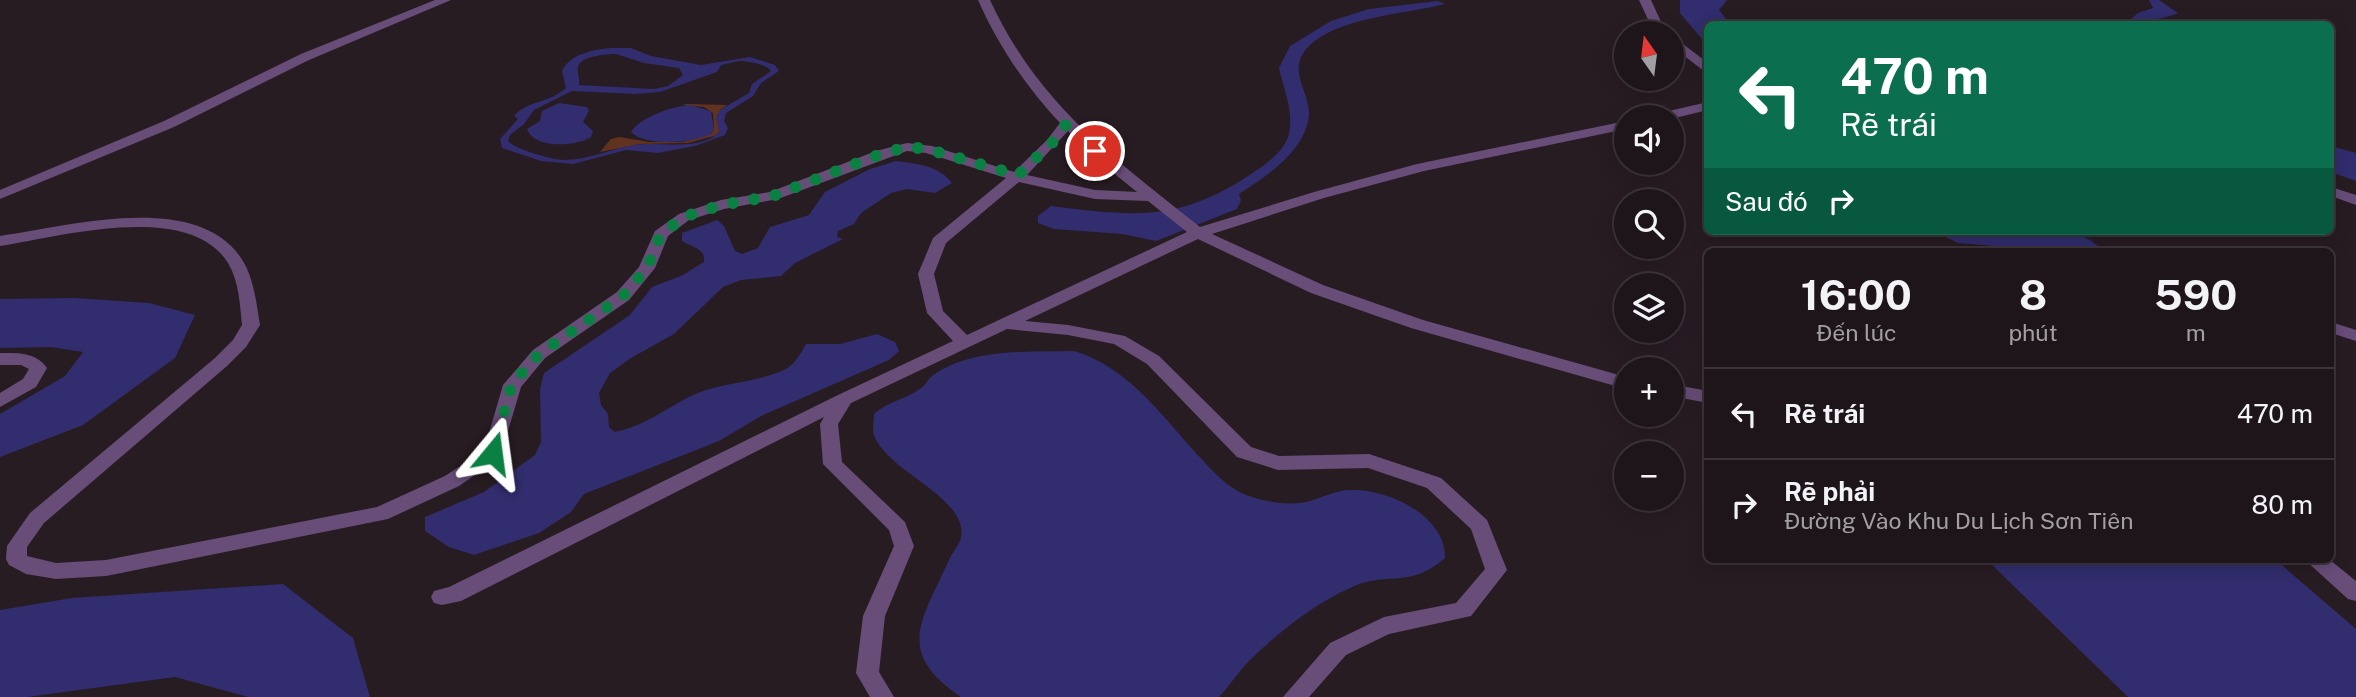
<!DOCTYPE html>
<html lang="vi">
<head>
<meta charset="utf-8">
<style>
  :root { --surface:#1e151a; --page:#261e23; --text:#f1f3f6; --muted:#a19fa2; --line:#3c3439 }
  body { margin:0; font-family:"Public Sans",sans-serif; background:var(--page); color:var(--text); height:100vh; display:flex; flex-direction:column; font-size:26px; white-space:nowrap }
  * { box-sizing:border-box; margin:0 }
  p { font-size:23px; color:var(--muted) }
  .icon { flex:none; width:38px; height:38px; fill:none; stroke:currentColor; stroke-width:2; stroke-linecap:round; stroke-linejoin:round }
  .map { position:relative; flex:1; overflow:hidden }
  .drawer { position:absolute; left:1704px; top:248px; width:630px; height:315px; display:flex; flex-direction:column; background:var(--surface); border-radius:10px; box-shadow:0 4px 18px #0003,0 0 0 2px var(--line) }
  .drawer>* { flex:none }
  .top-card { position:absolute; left:1704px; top:21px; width:630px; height:214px; border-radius:10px; box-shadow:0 4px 18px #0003,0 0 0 2px var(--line); background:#0b6e4f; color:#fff; overflow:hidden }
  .needle { width:46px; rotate:346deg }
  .fabs { position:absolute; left:1614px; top:21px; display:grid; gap:14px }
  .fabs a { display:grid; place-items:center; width:70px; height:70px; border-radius:50%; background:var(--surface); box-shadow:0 4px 18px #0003,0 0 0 2px var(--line); font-size:35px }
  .pin { position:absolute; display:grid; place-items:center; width:60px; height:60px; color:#fff; margin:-30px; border:4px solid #fff; border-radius:50%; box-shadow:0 2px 7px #0007 }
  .me { position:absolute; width:77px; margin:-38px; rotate:16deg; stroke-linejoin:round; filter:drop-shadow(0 0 5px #0008) }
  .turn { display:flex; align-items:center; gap:24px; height:147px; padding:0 21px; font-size:32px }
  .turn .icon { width:91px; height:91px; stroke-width:2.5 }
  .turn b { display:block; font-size:49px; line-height:60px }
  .then { display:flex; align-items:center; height:66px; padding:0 21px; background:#0003; gap:14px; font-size:26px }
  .eta { display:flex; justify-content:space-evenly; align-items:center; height:119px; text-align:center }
  .eta b { font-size:42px; font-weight:700; line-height:49px }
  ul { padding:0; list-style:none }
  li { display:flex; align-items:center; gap:21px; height:91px; padding:0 21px; border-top:2px solid var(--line) }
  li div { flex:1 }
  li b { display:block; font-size:26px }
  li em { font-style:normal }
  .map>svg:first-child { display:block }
</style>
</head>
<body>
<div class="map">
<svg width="2356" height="697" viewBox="0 0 2356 697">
  <rect width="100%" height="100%" fill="#281c23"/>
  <polygon fill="#61331f" points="685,104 727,105 720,110 720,129 717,135 688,143 640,144 600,152 611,139 619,137 650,142 683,142 711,134 714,129 713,113 704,107 684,105"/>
  <g fill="#312d6e" fill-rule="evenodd">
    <polygon points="1680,0 1727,0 1719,10 1730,24 1708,24 1708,46 1680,13"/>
    <path d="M2149 0H2159L2178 13C2170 17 2133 25 2125 24L2138 13 2153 8Z"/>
    <path d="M1438 1 1445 4C1407 14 1337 17 1308 47 1284 72 1315 96 1308 122 1300 155 1265 177 1239 194L1241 200 1237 209 1156 241 1122 234 1054 229 1038 223V216L1051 206C1133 216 1178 223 1251 174 1264 166 1283 152 1288 137 1295 114 1284 90 1279 68L1290 46 1331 21 1369 9Z"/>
    <path d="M610 48H631L651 56 701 65 750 57 775 65 779 71 761 83 753 96 726 113 724 121 728 128 725 135 695 146 658 153 626 150 573 164 541 161 502 148 500 139 518 119 514 116C528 100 550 103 566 88L562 71C570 54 592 50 610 48ZM616 54 644 63 679 68 683 75 668 86 654 89 579 85C580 79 577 72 578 67 580 56 607 54 616 54ZM739 61C748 61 766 64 771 71L752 84 749 93 720 110 716 117 719 132C699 152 660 141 634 145 610 149 589 160 564 160 553 160 514 149 508 141L510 135 524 124 534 110 572 91 636 94 660 92 717 72 721 65Z"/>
    <path d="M559 103 587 107 589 111 583 122 593 131 591 137C576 147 534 149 527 129L540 121 542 111Z"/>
    <path d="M690 105 711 111 714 129 711 134C694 143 645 147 631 132 640 117 673 106 690 105Z"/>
    <polygon points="2331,146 2356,153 2356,181 2331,172"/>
    <path d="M896 161C918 164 938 165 952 183L935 193 907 189 891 193 861 213 854 224 838 231 837 237 843 239 795 263 781 276 741 280 723 287 674 334 631 358 610 373 599 393 601 405 608 414 609 427 615 432C645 426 666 408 693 395 721 382 757 383 786 369 795 364 801 353 806 344H840L877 334 895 342 899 351 889 360 761 416 719 441 584 494 571 512 539 533 474 555 449 547 425 531V517L484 492 535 455 541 442 540 389 544 373 630 315 652 287 683 275 704 262C706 249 692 247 682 241V233L717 220 724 226 735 251 742 254 758 248 770 227 809 215 825 192 870 169Z"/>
    <polygon points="1933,231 2069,231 2090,240 2106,252 2012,252 1995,246 1958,243"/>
    <polygon points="74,298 149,303 195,315 175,358 83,425 0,457 0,414 65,376 83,352 51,347 0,348 0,299"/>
    <path d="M1074 351C1127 367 1159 412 1195 452 1212 470 1228 490 1252 497 1271 503 1291 506 1310 501 1324 497 1336 490 1351 490 1389 489 1446 516 1445 558 1408 590 1388 570 1350 588 1314 604 1279 632 1250 660 1239 671 1230 685 1219 697H961C894 652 922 620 949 560 952 553 960 544 961 537 968 497 887 472 874 435 872 430 874 420 874 414 888 401 907 399 921 388 926 385 928 379 932 376 970 348 1029 352 1074 351Z"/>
    <polygon points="1987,560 2276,560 2356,629 2356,697 2128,697"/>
    <polygon points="283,584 353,638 370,697 248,697 175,677 27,697 0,697 0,610 72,598"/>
  </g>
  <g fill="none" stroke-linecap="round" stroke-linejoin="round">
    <g fill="#684d79" fill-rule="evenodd">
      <polygon points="435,0 451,0 309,60 174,127 0,199 0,190 164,121 301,54"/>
      <path d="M978 0H990C1038 104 1113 158 1200 227L1314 192 1417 164 1626 121V129L1424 171 1324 198 1212 234 1323 285 1423 320 1626 377V389L1411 328 1311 293 1198 239 1025 321 1068 325 1125 336 1159 356 1251 447 1279 456 1369 454 1441 478 1487 520 1507 570 1471 616 1389 634 1346 655 1309 697H1283L1330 643 1384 617 1456 603 1485 569 1471 529 1427 488 1368 468 1278 470 1237 457 1147 364 1114 344 1068 335 1007 329 851 403 838 424 842 462 905 522 914 546 885 616 879 672 894 697H870L856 673 863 616 894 546 889 530 823 464 820 424 824 417 461 601 442 605 434 603 431 597 434 591 449 587 838 395 953 341 927 313 918 274 933 238 1006 178 926 153 907 151 778 199 724 209 689 220 668 236 655 268 629 300 545 358 521 387 500 458 459 486 388 519 106 576 56 579 26 574 9 565 6 559 7 546 30 513 215 358 233 340 242 325C240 305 239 281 228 263 189 200 59 237 0 246V236C66 227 195 190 241 258 254 277 256 302 260 325L246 347 227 366 44 523 27 547V556L56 563 106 560 377 507 445 476 484 450 503 385 533 350 617 292 639 267 655 231 679 214 721 200 770 192 876 151 907 143 932 146 1014 172 1047 140 1060 123C1026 87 998 45 978 0ZM1068 131 1090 154 1137 192 1095 190 1027 175ZM1019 182 1095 199 1148 201 1187 232 967 335 943 311 934 274 946 243Z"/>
      <polygon points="1639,0 1651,0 1662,24 1671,33 1658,33 1651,26"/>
      <polygon points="1671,35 1708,63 1708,74 1671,46"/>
      <polygon points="1708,102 1708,110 1671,119 1654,117 1656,114"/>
      <polygon points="2331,187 2356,195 2356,205 2331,196"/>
      <polygon points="2331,322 2356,330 2356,341 2331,333"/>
      <path d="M0 353C18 353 36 352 47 368L36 387 0 407V393L23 379 29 369 21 365H0Z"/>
      <polygon points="1671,384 1708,391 1708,403 1671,396"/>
      <polygon points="2305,560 2330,560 2356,581 2356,601 2348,599"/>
    </g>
  </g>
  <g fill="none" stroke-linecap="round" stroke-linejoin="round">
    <polyline stroke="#0b8043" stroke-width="12" stroke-dasharray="0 21.6" points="493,453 512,384 539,354 623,296 647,268 661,234 684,217 721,205 773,196 881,154 907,147 927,149 1018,175 1052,143 1068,122 1095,151"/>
  </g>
</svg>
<div class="fabs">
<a><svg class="needle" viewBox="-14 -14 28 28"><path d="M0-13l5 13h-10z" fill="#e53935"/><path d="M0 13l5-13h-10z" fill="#a19fa2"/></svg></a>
<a><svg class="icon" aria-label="sound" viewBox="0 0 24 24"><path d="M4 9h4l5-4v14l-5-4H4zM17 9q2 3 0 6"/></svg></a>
<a><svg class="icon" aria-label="search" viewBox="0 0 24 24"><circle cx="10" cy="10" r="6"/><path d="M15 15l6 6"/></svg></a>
<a><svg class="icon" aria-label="layers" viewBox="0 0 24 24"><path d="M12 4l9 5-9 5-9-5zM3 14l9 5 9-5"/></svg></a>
<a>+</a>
<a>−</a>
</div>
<div class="pin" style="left:1095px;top:151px;background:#d93025"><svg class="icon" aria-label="arrive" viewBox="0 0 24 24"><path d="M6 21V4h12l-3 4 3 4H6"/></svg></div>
<svg class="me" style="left:493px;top:453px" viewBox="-20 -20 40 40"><path d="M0-17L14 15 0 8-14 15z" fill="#0b8043" stroke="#fff" stroke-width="4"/></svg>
<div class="top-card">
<div class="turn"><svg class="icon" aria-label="left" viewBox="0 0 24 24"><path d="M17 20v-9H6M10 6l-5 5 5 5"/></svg><div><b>470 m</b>Rẽ trái</div></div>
<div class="then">Sau đó<svg class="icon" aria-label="right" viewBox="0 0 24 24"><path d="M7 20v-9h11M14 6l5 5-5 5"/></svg></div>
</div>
<section class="drawer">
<div class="eta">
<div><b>16:00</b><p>Đến lúc</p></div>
<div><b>8</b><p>phút</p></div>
<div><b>590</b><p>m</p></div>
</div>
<ul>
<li><svg class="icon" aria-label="left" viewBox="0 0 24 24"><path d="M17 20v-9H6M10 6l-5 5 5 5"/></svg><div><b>Rẽ trái</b></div><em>470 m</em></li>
<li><svg class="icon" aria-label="right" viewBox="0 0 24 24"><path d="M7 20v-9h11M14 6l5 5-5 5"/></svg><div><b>Rẽ phải</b><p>Đường Vào Khu Du Lịch Sơn Tiên</p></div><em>80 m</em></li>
</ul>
</section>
</div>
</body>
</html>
